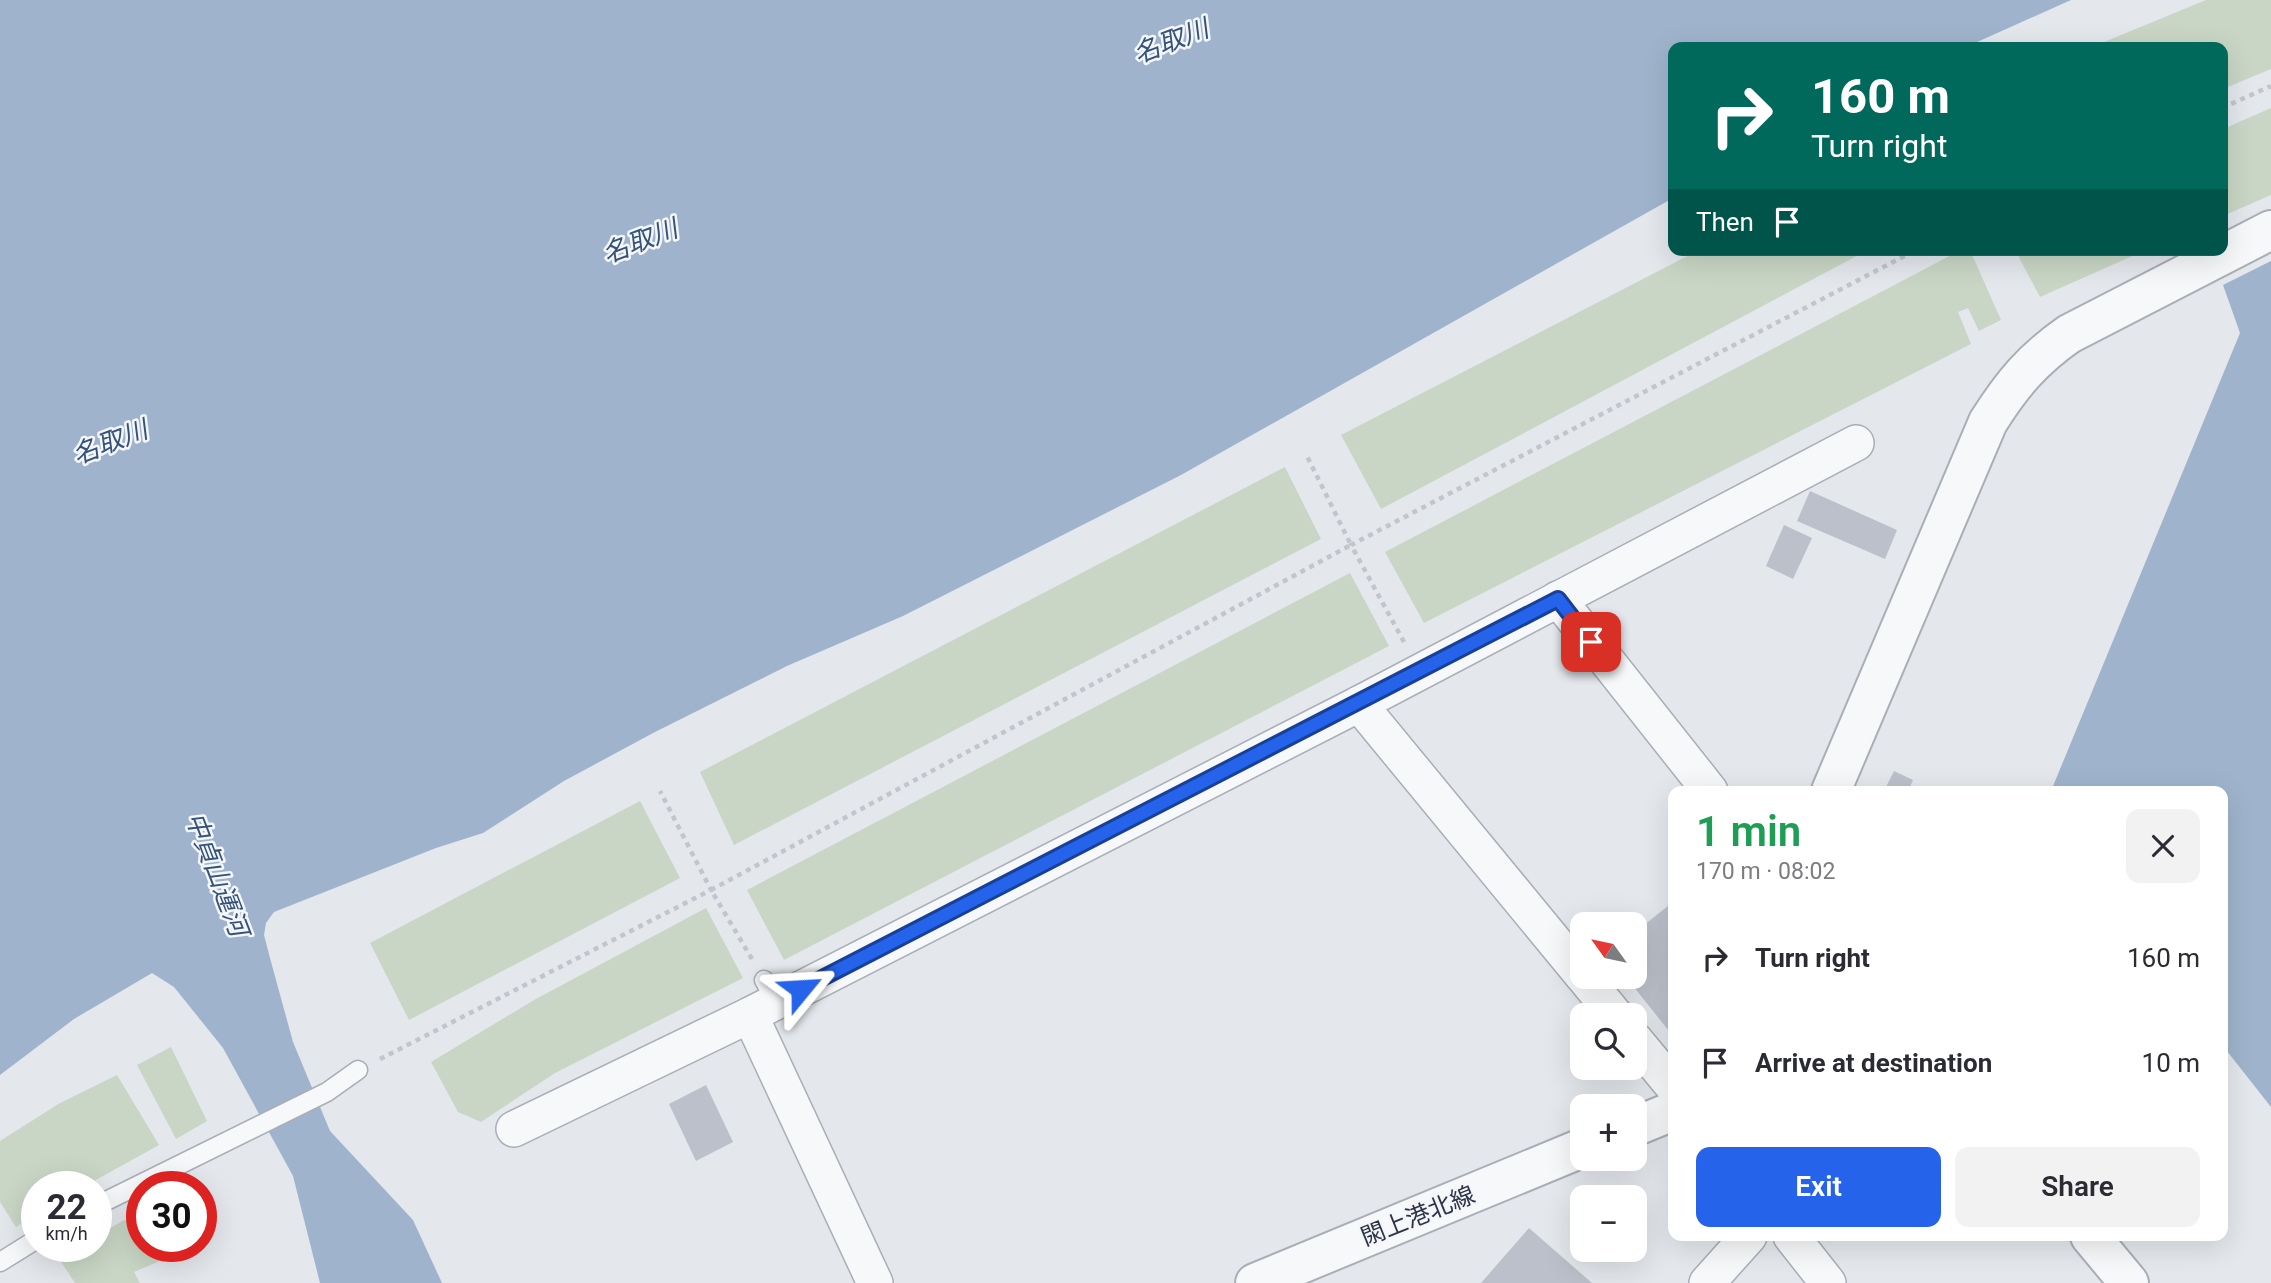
<!DOCTYPE html>
<html lang="en">
<head>
<meta charset="utf-8">
<style>
  :root { --surface:#fff; --page:#f2f2f3; --text:#2b2b33; --muted:#7c7c81; --accent:#2563eb }
  body { margin:0; font-family:Roboto,"Noto Sans JP",sans-serif; background:var(--page); color:var(--text); height:100vh; display:flex; flex-direction:column; font-size:26px; white-space:nowrap }
  * { box-sizing:border-box; margin:0 }
  p { font-size:23px; color:var(--muted) }
  .icon { flex:none; width:38px; height:38px; fill:none; stroke:currentColor; stroke-width:2; stroke-linecap:round; stroke-linejoin:round }
  .map { position:relative; flex:1; overflow:hidden }
  .sheet { position:absolute; left:1668px; top:786px; width:560px; height:455px; display:flex; flex-direction:column; background:var(--surface); border-radius:14px; box-shadow:0 7px 28px #0002 }
  .sheet>* { flex:none }
  .hud { position:absolute; left:1668px; top:42px; width:560px; height:214px; border-radius:14px; box-shadow:0 7px 28px #0002; background:#00695c; color:#fff; overflow:hidden }
  .needle { width:46px; rotate:303deg }
  .controls { position:absolute; left:1570px; top:912px; display:grid; gap:14px }
  .controls a { display:grid; place-items:center; width:77px; height:77px; border-radius:14px; background:var(--surface); box-shadow:0 7px 28px #0002; font-size:35px }
  .speed { position:absolute; left:21px; top:1171px; display:flex; gap:14px; font-size:35px; font-weight:700; text-align:center }
  .speed>* { display:grid; place-content:center; width:91px; height:91px; border-radius:50%; background:var(--surface); box-shadow:0 7px 28px #0002; line-height:1 }
  .speed small { font-size:18px; font-weight:400 }
  .speed .limit { border:10px solid #d22; background:#fff; color:#111 }
  .pin { position:absolute; display:grid; place-items:center; width:60px; height:60px; color:#fff; margin:-30px; border-radius:14px; box-shadow:0 4px 10px #0006 }
  .me { position:absolute; width:77px; margin:-38px; rotate:63deg; stroke-linejoin:round; filter:drop-shadow(0 0 5px #0008) }
  .turn { display:flex; align-items:center; gap:24px; height:147px; padding:0 28px; font-size:32px }
  .turn .icon { width:91px; height:91px; stroke-width:2.5 }
  .turn b { display:block; font-size:49px; line-height:60px }
  .then { display:flex; align-items:center; height:66px; padding:0 28px; background:#0003; gap:14px; font-size:26px }
  .round { display:grid; place-items:center; flex:none; width:74px; height:74px; border-radius:14px; background:var(--page) }
  .headline { display:flex; align-items:center; justify-content:space-between; height:119px; padding:0 28px }
  h1 { font-size:42px; font-weight:600; line-height:52px; color:#1e9e55 }
  .cta { display:flex; gap:14px; margin-top:auto; padding:14px 28px }
  .cta a { flex:1; height:80px; border-radius:14px; background:var(--accent); color:#fff; font-size:28px; font-weight:600; line-height:80px; text-align:center }
  .cta a+a { background:var(--page); color:var(--text) }
  ul { padding:0; list-style:none }
  li { display:flex; align-items:center; gap:21px; height:105px; padding:0 28px }
  li div { flex:1 }
  li b { display:block; font-size:26px }
  li em { font-style:normal }
  .map>svg:first-child { display:block }
</style>
</head>
<body>
<div class="map">
<svg width="2271" height="1283" viewBox="0 0 2271 1283">
  <rect width="100%" height="100%" fill="#e4e7ec"/>
  <g fill="#c9d6c5">
    <polygon points="2206,0 2271,0 2271,69 2223,89 2222,47 2092,47"/>
    <polygon points="2271,108 2271,195 2223,216 2223,129"/>
    <polygon points="1699,250 1868,250 1381,509 1341,435"/>
    <polygon points="1961,250 1970,250 2001,320 1979,331 1968,308 1958,312 1971,344 1424,623 1385,552"/>
    <polygon points="2015,250 2146,250 2040,297"/>
    <polygon points="1285,467 1321,539 734,845 700,772"/>
    <polygon points="1350,573 1389,646 784,960 747,890"/>
    <polygon points="640,801 680,878 409,1020 370,943"/>
    <polygon points="706,908 743,978 555,1073 481,1122 458,1112 431,1062 534,1000"/>
    <polygon points="171,1047 207,1121 176,1139 137,1065"/>
    <polygon points="117,1075 159,1145 85,1186 37,1186 37,1215 16,1227 0,1202 0,1141 60,1103"/>
    <polygon points="142,1216 142,1246 195,1246 134,1272 140,1283 75,1283 60,1260 83,1246 96,1246 96,1237 122,1221"/>
  </g>
  <g fill="#9fb4cc">
    <polygon points="0,0 2071,0 1966,47 1673,47 1673,198 1181,475 903,616 787,666 655,732 564,781 483,833 436,848 274,912 266,923 264,935 270,958 293,1042 330,1131 413,1220 442,1283 320,1283 293,1176 223,1048 174,987 152,973 74,1019 0,1075"/>
    <polygon points="2271,261 2271,1107 2223,1046 2222,791 2051,791 2240,333 2223,285"/>
  </g>
  <g fill="#bbc0ca">
    <polygon points="1810,491 1897,530 1885,559 1797,521"/>
    <polygon points="1784,525 1812,538 1793,579 1766,566"/>
    <polygon points="1894,771 1913,780 1908,791 1884,791"/>
    <polygon points="1673,902 1673,1036 1625,976 1634,976 1634,933"/>
    <polygon points="706,1085 733,1142 696,1161 669,1104"/>
    <polygon points="1529,1228 1592,1283 1481,1283"/>
  </g>
  <g fill="none" stroke-linecap="round" stroke-linejoin="round">
    <g stroke="#a9aeb7" stroke-width="21">
      <g id="service">
        <polyline points="764,980 776,1002"/>
        <polyline points="96,1206 327,1092 358,1070"/>
        <polyline points="0,1262 37,1239"/>
      </g>
    </g>
    <g stroke="#a9aeb7" stroke-width="38">
      <g id="minor">
        <polyline points="1558,599 1710,791"/>
        <polyline points="1359,704 1582,975"/>
        <polyline points="1583,976 1615,1015"/>
        <polyline points="1634,1039 1673,1086"/>
        <polyline points="514,1129 750,1015"/>
        <polyline points="1791,1236 1828,1283"/>
        <polyline points="875,1283 750,1015 1359,704 1856,443"/>
        <polyline points="1707,1283 1749,1236"/>
      </g>
    </g>
    <g stroke="#a9aeb7" stroke-width="42">
      <g id="tertiary">
        <path d="M1831 791 1988 422C2012 384 2032 360 2069 334L2271 230"/>
        <polyline points="1634,1127 1673,1111"/>
        <polyline points="2090,1236 2129,1283"/>
        <polyline points="1255,1283 1582,1148"/>
      </g>
    </g>
    <g stroke="#c2c5cb" stroke-width="4.5" stroke-dasharray="5 5" stroke-linecap="butt">
      <polyline points="2222,108 2271,86"/>
      <polyline points="1404,642 1351,545 1916,250"/>
      <polyline points="752,959 711,890 1351,545 1306,454"/>
      <polyline points="380,1059 711,890 660,791"/>
    </g>
    <use href="#service" stroke="#f7f8fa" stroke-width="18"/>
    <use href="#minor" stroke="#f7f8fa" stroke-width="35"/>
    <use href="#tertiary" stroke="#f7f8fa" stroke-width="38"/>
  </g>
  <g fill="none" stroke-linecap="round" stroke-linejoin="round">
    <g stroke="#184099" stroke-width="18">
      <polyline id="route" points="801,989 1558,599 1591,642"/>
    </g>
    <use href="#route" stroke="#2563eb" stroke-width="12"/>
  </g>
  <g text-anchor="middle" dominant-baseline="central" stroke-width="5" stroke-linejoin="round" paint-order="stroke">
    <g font-size="24" fill="#2b3445" stroke="#f4f6f9">
      <text transform="translate(1418 1216) rotate(-22)">閖上港北線</text>
    </g>
    <g font-size="26" font-style="italic" fill="#34527a" stroke="#f4f6f9">
      <text transform="translate(1171 41) rotate(-21)">名取川</text>
      <text transform="translate(640 241) rotate(-21)">名取川</text>
      <text transform="translate(110 442) rotate(-21)">名取川</text>
      <text transform="translate(217 874) rotate(69)">中貞山運河</text>
    </g>
  </g>
</svg>
<div class="controls">
<a><svg class="needle" viewBox="-14 -14 28 28"><path d="M0-13l5 13h-10z" fill="#e53935"/><path d="M0 13l5-13h-10z" fill="#7c7c81"/></svg></a>
<a><svg class="icon" aria-label="search" viewBox="0 0 24 24"><circle cx="10" cy="10" r="6"/><path d="M15 15l6 6"/></svg></a>
<a>+</a>
<a>−</a>
</div>
<div class="speed"><div>22<small>km/h</small></div><div class="limit">30</div></div>
<div class="pin" style="left:1591px;top:642px;background:#d93025"><svg class="icon" aria-label="arrive" viewBox="0 0 24 24"><path d="M6 21V4h12l-3 4 3 4H6"/></svg></div>
<svg class="me" style="left:801px;top:989px" viewBox="-20 -20 40 40"><path d="M0-17L14 15 0 8-14 15z" fill="#2563eb" stroke="#fff" stroke-width="4"/></svg>
<div class="hud">
<div class="turn"><svg class="icon" aria-label="right" viewBox="0 0 24 24"><path d="M7 20v-9h11M14 6l5 5-5 5"/></svg><div><b>160 m</b>Turn right</div></div>
<div class="then">Then<svg class="icon" aria-label="arrive" viewBox="0 0 24 24"><path d="M6 21V4h12l-3 4 3 4H6"/></svg></div>
</div>
<section class="sheet">
<div class="headline"><div><h1>1 min</h1><p>170 m · 08:02</p></div><a class="round"><svg class="icon" aria-label="close" viewBox="0 0 24 24"><path d="M6 6l12 12M18 6L6 18"/></svg></a></div>
<ul>
<li><svg class="icon" aria-label="right" viewBox="0 0 24 24"><path d="M7 20v-9h11M14 6l5 5-5 5"/></svg><div><b>Turn right</b></div><em>160 m</em></li>
<li><svg class="icon" aria-label="arrive" viewBox="0 0 24 24"><path d="M6 21V4h12l-3 4 3 4H6"/></svg><div><b>Arrive at destination</b></div><em>10 m</em></li>
</ul>
<div class="cta"><a>Exit</a><a>Share</a></div>
</section>
</div>
</body>
</html>
